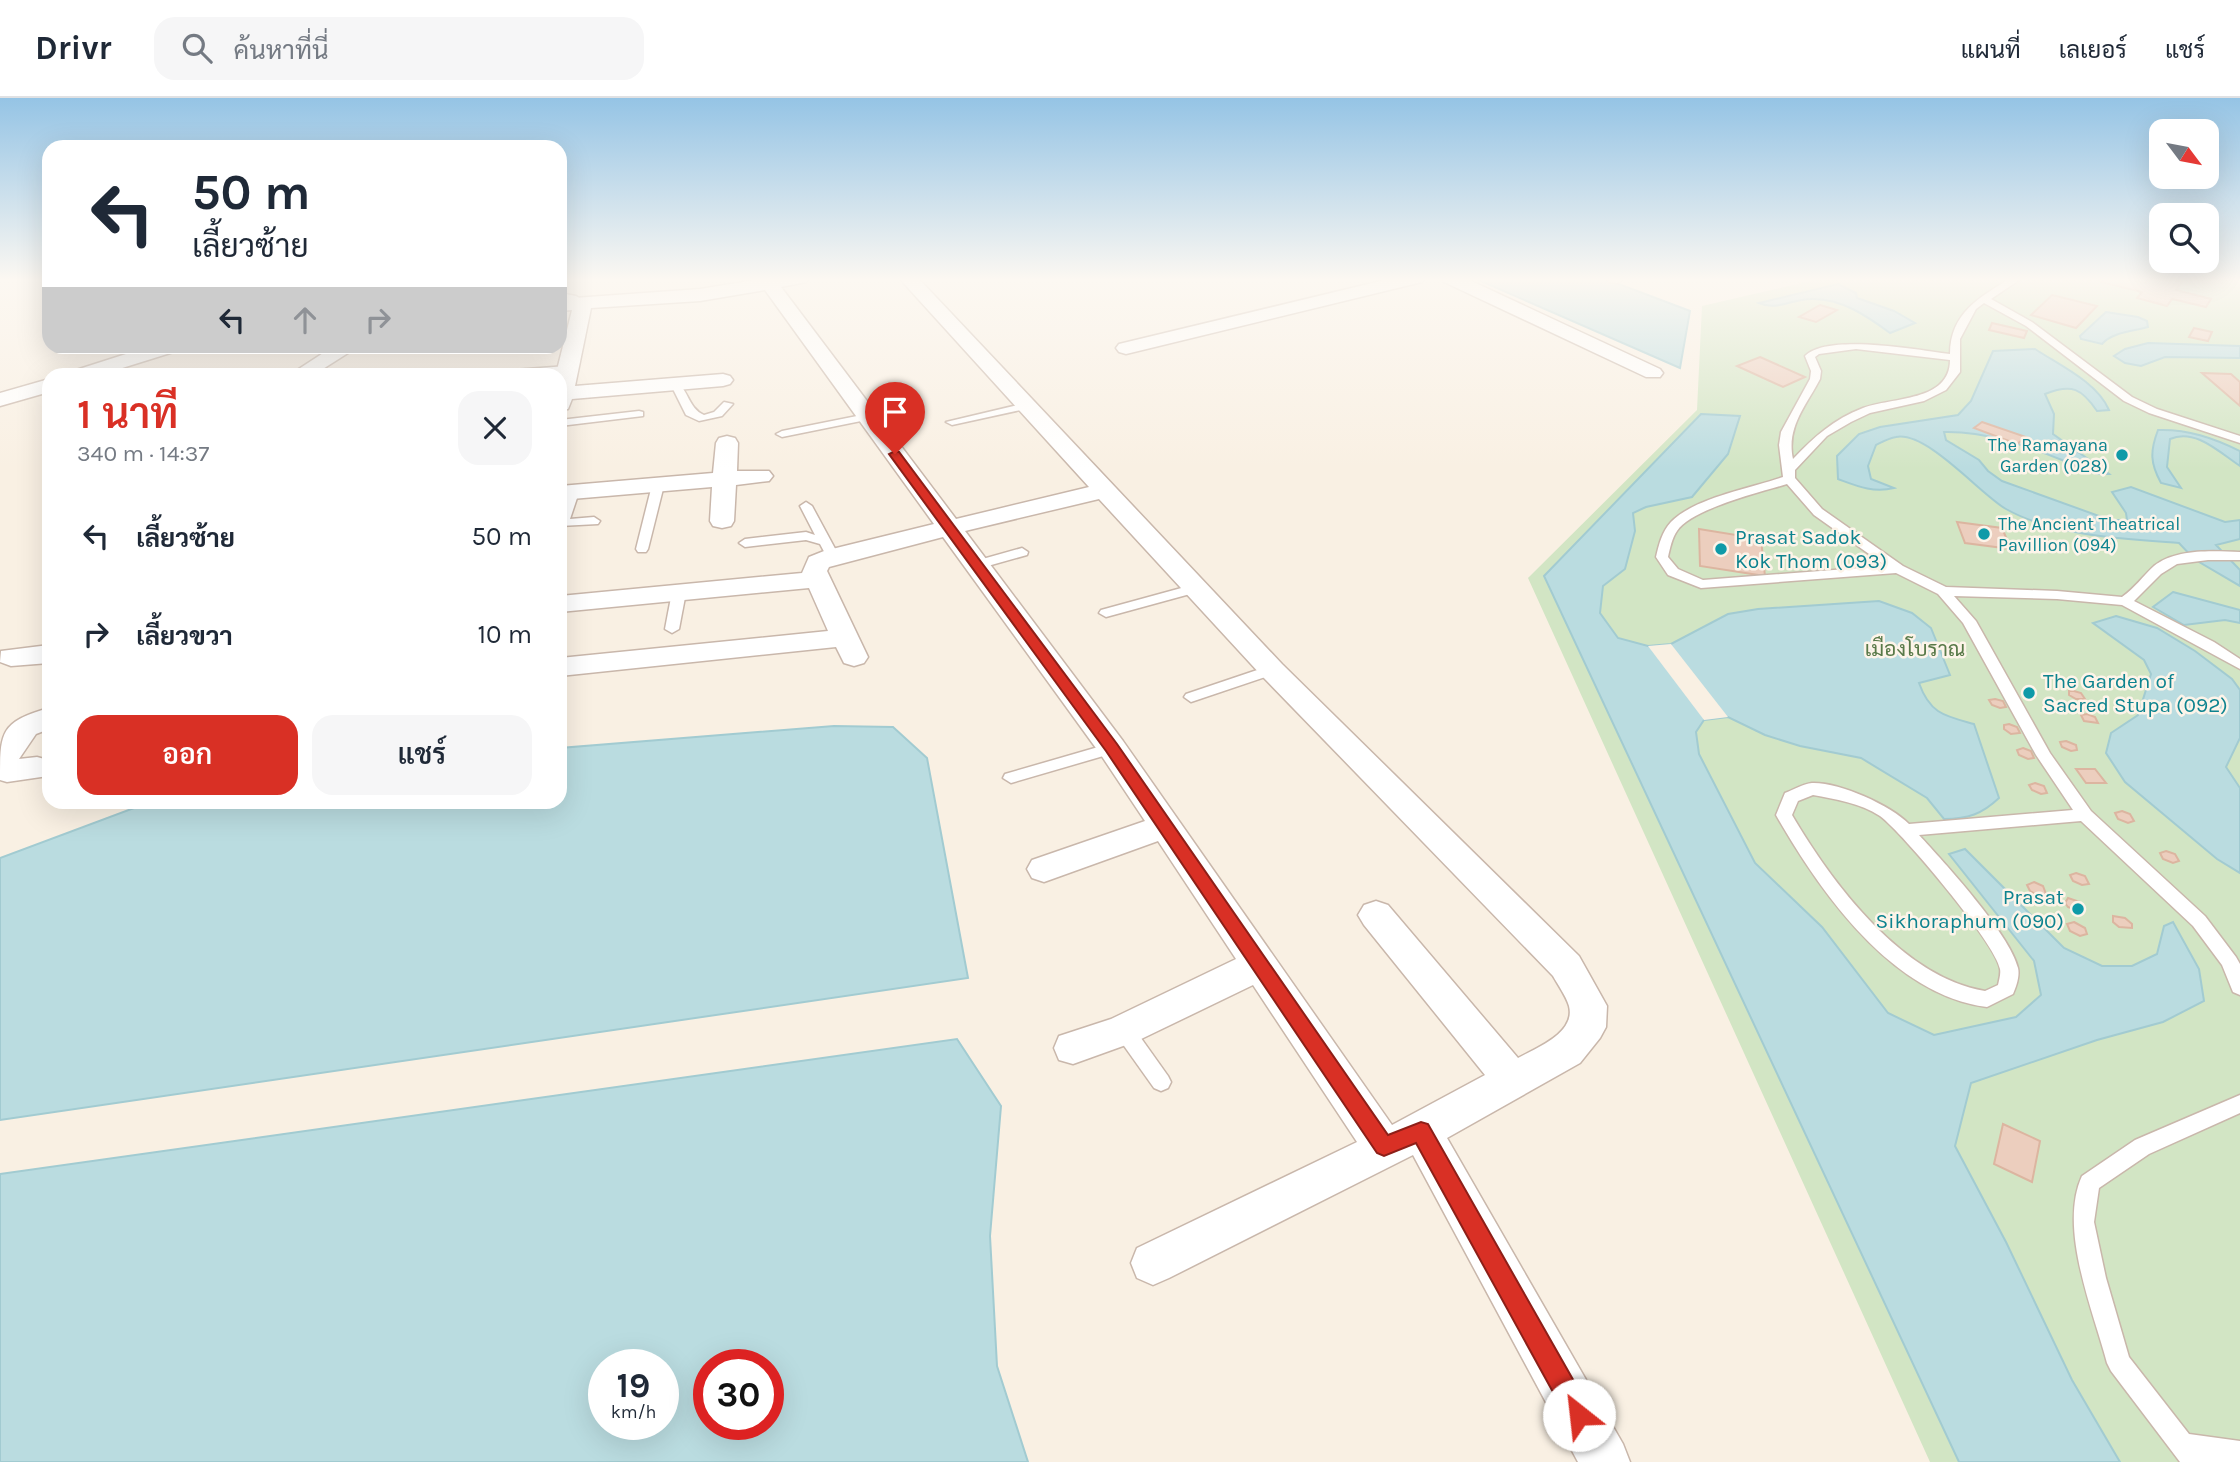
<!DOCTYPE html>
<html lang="th">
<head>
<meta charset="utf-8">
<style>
  :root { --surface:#fff; --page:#f6f6f7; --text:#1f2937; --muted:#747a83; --line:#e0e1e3; --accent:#d93025 }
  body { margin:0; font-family:Karla,Sarabun,sans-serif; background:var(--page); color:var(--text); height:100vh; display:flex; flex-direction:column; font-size:26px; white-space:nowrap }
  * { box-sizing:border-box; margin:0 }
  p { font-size:23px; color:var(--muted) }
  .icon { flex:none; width:38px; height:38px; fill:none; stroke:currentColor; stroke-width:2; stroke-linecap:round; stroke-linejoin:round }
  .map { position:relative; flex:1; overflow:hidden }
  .drawer { position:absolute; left:42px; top:270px; width:525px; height:441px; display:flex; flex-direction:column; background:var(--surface); border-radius:21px; box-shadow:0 7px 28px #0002 }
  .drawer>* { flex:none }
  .banner { position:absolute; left:42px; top:42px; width:525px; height:214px; border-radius:21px; box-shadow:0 7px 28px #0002; background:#fff; color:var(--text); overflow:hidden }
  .needle { width:46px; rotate:122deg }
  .tools { position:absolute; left:2149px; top:21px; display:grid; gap:14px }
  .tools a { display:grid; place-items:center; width:70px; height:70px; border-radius:14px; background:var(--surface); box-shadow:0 7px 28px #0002; font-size:35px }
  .speed { position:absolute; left:588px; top:1251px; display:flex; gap:14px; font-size:35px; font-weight:700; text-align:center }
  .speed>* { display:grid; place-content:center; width:91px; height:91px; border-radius:50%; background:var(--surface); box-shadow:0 7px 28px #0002; line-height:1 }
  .speed small { font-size:18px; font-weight:400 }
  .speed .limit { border:10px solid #d22; background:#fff; color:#111 }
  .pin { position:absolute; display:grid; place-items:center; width:60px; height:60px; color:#fff; margin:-72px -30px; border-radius:50% 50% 50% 0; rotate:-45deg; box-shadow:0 0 7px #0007 }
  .pin .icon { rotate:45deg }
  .me { position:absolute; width:77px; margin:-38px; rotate:331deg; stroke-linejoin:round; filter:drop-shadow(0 0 5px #0008) }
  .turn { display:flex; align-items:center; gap:24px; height:147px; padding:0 35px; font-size:32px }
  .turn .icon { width:91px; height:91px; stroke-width:2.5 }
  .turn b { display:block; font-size:49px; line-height:60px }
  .lanes { display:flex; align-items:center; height:66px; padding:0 35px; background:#0003; justify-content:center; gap:35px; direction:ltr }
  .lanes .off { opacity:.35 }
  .round { display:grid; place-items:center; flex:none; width:74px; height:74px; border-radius:21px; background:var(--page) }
  .headline { display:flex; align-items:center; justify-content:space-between; height:119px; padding:0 35px }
  h1 { font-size:42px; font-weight:600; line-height:52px; color:var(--accent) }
  .action { display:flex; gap:14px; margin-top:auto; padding:14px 35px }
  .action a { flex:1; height:80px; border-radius:21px; background:var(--accent); color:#fff; font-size:28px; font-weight:600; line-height:80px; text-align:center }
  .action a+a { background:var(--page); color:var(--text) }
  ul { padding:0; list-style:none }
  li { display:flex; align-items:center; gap:21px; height:98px; padding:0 35px }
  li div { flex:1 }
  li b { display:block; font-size:26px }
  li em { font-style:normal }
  header { display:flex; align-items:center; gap:42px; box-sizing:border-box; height:98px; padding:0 35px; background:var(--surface); border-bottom:2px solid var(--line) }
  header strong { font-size:33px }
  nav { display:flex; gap:38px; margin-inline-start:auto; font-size:24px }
  .search { width:490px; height:63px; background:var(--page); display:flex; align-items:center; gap:18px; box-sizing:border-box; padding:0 24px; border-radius:21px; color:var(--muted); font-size:26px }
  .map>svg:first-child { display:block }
</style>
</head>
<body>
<header>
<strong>Drivr</strong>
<div class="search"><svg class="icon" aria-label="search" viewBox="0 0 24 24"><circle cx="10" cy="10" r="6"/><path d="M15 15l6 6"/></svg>ค้นหาที่นี่</div>
<nav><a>แผนที่</a><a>เลเยอร์</a><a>แชร์</a></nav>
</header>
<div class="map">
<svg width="2240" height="1364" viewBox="0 0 2240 1364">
  <rect width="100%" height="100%" fill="#f9f0e3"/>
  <polygon fill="#d2e5c4" points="1823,180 2240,180 2240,1364 1930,1364 1528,480 1697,312 1702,208"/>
  <g fill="#badce0" stroke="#a2cbd1" stroke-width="2" fill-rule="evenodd">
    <polygon points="1474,180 1603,180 1690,213 1680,270"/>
    <path d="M1838 186 1856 195 1857 200 1894 213 1915 225 1890 235C1867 218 1841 200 1811 201 1792 201 1777 213 1759 205Z"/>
    <path d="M2106 214 2138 219 2147 223 2148 229C2134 233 2112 234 2102 246L2081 241 2080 238Z"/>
    <polygon points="2148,245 2240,248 2240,260 2165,259 2141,268 2125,265 2114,258 2125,251"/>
    <path d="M2035 251C2059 267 2097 284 2109 312L2097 313C2082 291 2072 285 2045 296L2054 316 2053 336 2109 376C2088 377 2081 369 2062 362 2024 347 1985 333 1944 334L1946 342 1979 362 1988 373 2002 383 2110 422H2127L2126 415 2112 394 2131 389 2225 424 2240 422V441L2216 447 2240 472V488L2194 461 2179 445C2125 441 2054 438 2006 411 1980 396 1927 333 1896 339 1889 340 1882 344 1876 347L1868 368 1871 381 1894 390C1873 395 1857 388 1838 381L1837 358 1859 336 1880 329 1958 317 1971 303 1993 253Z"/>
    <path d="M1701 316 1740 318 1728 356 1692 399 1646 409 1633 415 1635 433 1625 471 1603 488 1600 515 1618 540 1648 548 1671 546 1728 516 1758 511 1879 503 1912 515 1931 530 1950 577 1919 585C1930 616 1945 618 1974 626L1999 700C1982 716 1968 721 1944 721L1927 700 1861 660 1800 648 1765 637 1728 619 1704 622 1696 634 1699 656 1755 765 1822 829 1888 915 1934 937 2016 919 2041 897 2034 863 1949 756 1965 751 2064 850 2102 868H2132L2157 856 2164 828 2173 824 2199 871 2204 903 2163 924 2097 942 1971 985 1955 1048 2006 1144 2072 1282 2120 1364H1959L1544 478Z"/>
    <path d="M2158 332C2188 331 2213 340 2240 353V368C2219 354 2195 330 2170 341L2167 369 2181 390 2161 385C2150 365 2150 353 2158 332Z"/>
    <polygon points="2173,494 2240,512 2240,525 2225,522 2184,527 2153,509"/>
    <polygon points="2116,518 2157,530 2195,553 2232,581 2240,592 2240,640 2226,669 2240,690 2240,775 2217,761 2125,684 2106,655 2111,635 2138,617 2151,576 2144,562 2093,525"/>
    <polygon points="834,628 893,629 927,660 968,880 0,1022 0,760 150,704 560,704 560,650"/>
    <path d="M957 941 1001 1008 990 1138 997 1268 1028 1364H0V1076ZM604 1267H663V1326H604ZM709 1267H768V1326H709Z"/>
  </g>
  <polygon fill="#f9f0e3" points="1671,546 1728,619 1704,622 1648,548"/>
  <g fill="#eccebe" stroke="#dcb5a0" stroke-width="2">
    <polygon points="2104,180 2122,180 2145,185 2149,180 2164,180 2182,184 2176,192 2211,201 2206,209 2172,201 2167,208 2137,200 2142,194 2101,184"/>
    <polygon points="2052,197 2097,208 2076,230 2031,217"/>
    <polygon points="1820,207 1837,212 1816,224 1799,219"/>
    <polygon points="1992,225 2027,233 2024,240 1989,232"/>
    <polygon points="2194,230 2212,234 2208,243 2189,239"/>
    <polygon points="1760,259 1805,279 1783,289 1737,268"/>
    <polygon points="2202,275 2231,276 2240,284 2240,308"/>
    <polygon points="1982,324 2026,339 2017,346 1974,330"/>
    <polygon points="1957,424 2002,430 2011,451 1965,445"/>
    <polygon points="1699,431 1761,441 1765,478 1700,468"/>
    <polygon points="2074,593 2081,595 2085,601 2076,601 2069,597 2069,593"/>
    <polygon points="1995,601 2003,603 2006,609 2000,610 1992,607 1989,602"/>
    <polygon points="2087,616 2095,619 2098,625 2084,623 2081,617"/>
    <polygon points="2009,626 2017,629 2020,635 2011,636 2004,631 2004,627"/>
    <polygon points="2066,643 2076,647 2077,652 2071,653 2062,649 2060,644"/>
    <polygon points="2023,650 2031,653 2034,660 2028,661 2019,657 2017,652"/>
    <polygon points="2076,671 2095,671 2106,685 2086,685"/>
    <polygon points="2035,685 2044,688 2047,695 2041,696 2032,692 2029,687"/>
    <polygon points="2122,713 2130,716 2134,723 2128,725 2118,721 2115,715"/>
    <polygon points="2166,753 2175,756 2179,763 2173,765 2163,761 2160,755"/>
    <polygon points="2076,775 2085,778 2089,786 2082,787 2073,783 2070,777"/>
    <polygon points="2034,784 2043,788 2046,796 2039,798 2030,793 2027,787"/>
    <polygon points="2068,800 2080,804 2084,812 2078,814 2068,809 2065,805"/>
    <polygon points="2113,818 2125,820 2132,826 2132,830 2119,829 2113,824"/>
    <polygon points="2074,824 2085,830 2087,836 2080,838 2070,833 2067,826"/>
    <polygon points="2003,1026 2040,1043 2032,1084 1994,1066"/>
  </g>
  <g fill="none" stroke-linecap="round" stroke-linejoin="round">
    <g stroke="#c9b7ab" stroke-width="3">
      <g id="lane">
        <path d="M2011 180H2022L1991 201 2032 224 2132 299 2157 311 2240 338V345L2149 315 2124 303 2026 228 1984 205 1976 211 1960 241V274L1946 292 1924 303 1870 315 1851 324 1827 338 1795 372V380L1822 411 1903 468 1946 489 2057 493 2122 499C2135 490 2143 478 2154 468 2176 450 2214 453 2240 454V462H2208L2177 466 2161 476 2134 503 2214 544 2240 561V571L2122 507 2057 501 1954 498 1976 523 2050 655 2091 713 2205 818 2236 859 2240 866V897L2233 894 2222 867 2193 828 2081 723 1919 737C1944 764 2010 836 2018 870 2020 878 2016 889 2013 896L1987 909C1892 897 1820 794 1776 717L1785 695C1793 692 1803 686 1812 685 1839 684 1890 707 1909 726L2073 712 2036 657 1963 525 1938 496 1896 475 1701 490 1668 477 1656 459C1659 446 1662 434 1671 424 1694 400 1752 390 1783 379L1779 347 1781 334 1810 281 1811 273 1805 258C1827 235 1918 252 1950 256 1950 215 1980 199 2011 180ZM1856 251 1950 262C1950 304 1892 299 1863 310 1834 321 1814 339 1793 361 1786 329 1806 308 1820 281L1821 273 1815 259 1819 256ZM1787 386 1814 417 1886 468 1703 482 1678 471 1668 459C1670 450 1672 440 1677 433 1691 411 1761 394 1787 386ZM1813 697C1835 701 1860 705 1880 718 1902 734 1996 846 2000 871 2001 876 1999 882 1998 887L1985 893C1902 879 1832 785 1792 717L1798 703Z"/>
        <polygon points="560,195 576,198 588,206 583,209 560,201"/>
        <polygon points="567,268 571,269 571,273 535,276 508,275 513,272"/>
        <path d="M676 284C689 292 688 310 704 317L714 314 724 304 733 306 722 318 699 323 686 317 671 287Z"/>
        <polygon points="1026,305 1031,308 1030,310 952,327 946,324"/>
        <polygon points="639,313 643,314 643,318 560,328 560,322"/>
        <polygon points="867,316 871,317 871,321 782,339 776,336 782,333"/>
        <polygon points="658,383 664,387 648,451 646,454 638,454 636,451 652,387"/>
        <polygon points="573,390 579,394 570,421 594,419 600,423 598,426 560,428 560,415 567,394"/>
        <polygon points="806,404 812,408 839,458 838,461 828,461 820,446 806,442 745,449 739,445 745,441 806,434 815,437 800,408"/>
        <polygon points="1022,450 1028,454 1027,457 977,471 971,467 972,464"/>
        <polygon points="1196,486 1203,490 1201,493 1106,519 1099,515 1101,512"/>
        <polygon points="679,490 686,494 679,531 672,535 665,531 672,494"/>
        <polygon points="1272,567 1277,569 1279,572 1277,575 1191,604 1184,599 1186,596"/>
        <polygon points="1112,645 1117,646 1120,650 1117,654 1011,685 1003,680 1005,676"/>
        <polygon points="1124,924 1131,926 1168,978 1171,984 1168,990 1161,993 1154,990 1117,938 1114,932 1117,926"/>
        <path d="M2240 997V1015L2149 1056 2099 1090 2094 1124 2106 1180 2129 1259 2189 1336 2240 1343V1364H2180L2111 1273 2107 1265C2093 1212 2058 1130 2082 1078L2135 1042Z"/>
      </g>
    </g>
    <g stroke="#c9b7ab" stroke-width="3">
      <g id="street">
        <path d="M767 180H809L806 184 781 189 956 421 1089 389 899 180H918L1282 566 1579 858 1607 908 1606 929 1600 940 1580 965 1447 1040 1623 1346 1630 1364H1578L1413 1057 1169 1180 1153 1187 1137 1180 1131 1165 1137 1150 1357 1044 1253 887 1137 943 1073 966 1059 962 1054 950 1059 938 1111 921 1236 861 1158 743 1044 784 1032 780 1027 771 1032 762 1145 723 1101 657 943 439 829 469 827 473 868 559 864 565 854 568 844 565 836 549 560 578V560L828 533 809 490 560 514V498L802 475 809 459 824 453 934 426 765 192 700 203 591 210 575 288 723 276 730 278 733 282 730 286 723 288 572 301 568 311 560 312V276H556L572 212 560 213V201L700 191ZM1099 401 1262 578 1553 878C1558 887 1566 898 1569 908 1576 935 1536 950 1518 960L1388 807 1376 803 1364 807 1358 817 1364 827 1485 977 1392 1027 1123 643 965 433Z"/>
        <polygon points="1393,180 1425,180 1422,184 1126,256 1119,254 1116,250 1119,246"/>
        <polygon points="1441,180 1465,180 1660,271 1663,275 1660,279 1646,279 1444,184"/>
        <polygon points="1607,180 1626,180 1617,185 1610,184"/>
        <polygon points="151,248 183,248 180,252 103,276 73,276 76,272"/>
        <polygon points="334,248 359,248 315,276 291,276"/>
        <polygon points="49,281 49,294 0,308 0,295"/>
        <polygon points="727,338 735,340 738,345 737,373 769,373 773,378 769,383 736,387 734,423 731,428 722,430 713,428 710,423 712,389 560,402 560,388 713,375 716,345 719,340"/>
        <polygon points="49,547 49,565 11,568 0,564 1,553"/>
        <path d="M49 610V631L36 636 19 661 37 659 48 662V678L7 684 0 682C0 634 0 624 49 610Z"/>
      </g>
    </g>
    <use href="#lane" fill="#fff" fill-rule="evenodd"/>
    <use href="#street" fill="#fff" fill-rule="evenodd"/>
  </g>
  <linearGradient id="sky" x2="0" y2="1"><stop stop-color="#95c4e5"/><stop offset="0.49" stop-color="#fcf8f2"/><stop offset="1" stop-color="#fcf8f2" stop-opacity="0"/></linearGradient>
  <rect width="2240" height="371" fill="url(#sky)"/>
  <polygon fill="#d93025" stroke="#8d1f18" stroke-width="2" points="895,353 899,354 1117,646 1388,1037 1421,1024 1428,1026 1588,1308 1591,1317 1588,1325 1579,1329 1570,1325 1416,1045 1384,1058 1377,1055 1106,653 889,356"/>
  <g fill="#0f9aa8" stroke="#fdf4e9" stroke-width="2.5">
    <circle cx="2122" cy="357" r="7"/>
    <circle cx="1984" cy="436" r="7"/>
    <circle cx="1721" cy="451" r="7"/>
    <circle cx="2029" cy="595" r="7"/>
    <circle cx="2078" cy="811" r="7"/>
  </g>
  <g text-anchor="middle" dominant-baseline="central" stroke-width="5" stroke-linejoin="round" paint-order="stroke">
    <g font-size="18" fill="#0d838f" stroke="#fdf4e9" text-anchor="end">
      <text x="2108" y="347">The Ramayana<tspan x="2108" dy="21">Garden (028)</tspan></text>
      <text x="1998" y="426" text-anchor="start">The Ancient Theatrical<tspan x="1998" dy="21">Pavillion (094)</tspan></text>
    </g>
    <g font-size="21" fill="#0d838f" stroke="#fdf4e9" text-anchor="start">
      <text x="1735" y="439">Prasat Sadok<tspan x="1735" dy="24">Kok Thom (093)</tspan></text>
      <text x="2043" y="583">The Garden of<tspan x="2043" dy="24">Sacred Stupa (092)</tspan></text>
      <text x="2064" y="799" text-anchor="end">Prasat<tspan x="2064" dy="24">Sikhoraphum (090)</tspan></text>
    </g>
    <g font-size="21" fill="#587948" stroke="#fdf4e9">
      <text x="1915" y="551">เมืองโบราณ</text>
    </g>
  </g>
</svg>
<div class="tools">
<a><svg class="needle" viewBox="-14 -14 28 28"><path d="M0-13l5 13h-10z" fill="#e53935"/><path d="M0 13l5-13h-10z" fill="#747a83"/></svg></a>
<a><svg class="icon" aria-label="search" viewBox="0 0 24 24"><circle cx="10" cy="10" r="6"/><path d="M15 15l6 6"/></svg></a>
</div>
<div class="speed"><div>19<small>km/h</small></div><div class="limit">30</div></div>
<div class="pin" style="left:895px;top:356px;background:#d93025"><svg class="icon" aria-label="arrive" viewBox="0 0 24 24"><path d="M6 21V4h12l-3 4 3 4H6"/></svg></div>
<svg class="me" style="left:1579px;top:1317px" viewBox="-20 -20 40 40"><circle r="19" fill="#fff"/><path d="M0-13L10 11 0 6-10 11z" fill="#d93025"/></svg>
<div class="banner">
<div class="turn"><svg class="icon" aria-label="left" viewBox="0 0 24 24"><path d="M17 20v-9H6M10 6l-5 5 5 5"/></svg><div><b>50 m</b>เลี้ยวซ้าย</div></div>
<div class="lanes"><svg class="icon" aria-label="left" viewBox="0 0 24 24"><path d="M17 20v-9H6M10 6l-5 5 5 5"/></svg><svg class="icon off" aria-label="ahead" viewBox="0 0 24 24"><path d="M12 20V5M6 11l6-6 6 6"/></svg><svg class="icon off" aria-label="right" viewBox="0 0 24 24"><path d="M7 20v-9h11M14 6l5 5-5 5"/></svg></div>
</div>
<section class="drawer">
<div class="headline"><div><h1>1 นาที</h1><p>340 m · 14:37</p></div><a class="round"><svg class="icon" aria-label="close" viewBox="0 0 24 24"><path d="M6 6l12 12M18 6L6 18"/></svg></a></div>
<ul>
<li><svg class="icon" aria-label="left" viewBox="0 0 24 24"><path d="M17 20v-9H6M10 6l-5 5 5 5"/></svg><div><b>เลี้ยวซ้าย</b></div><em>50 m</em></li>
<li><svg class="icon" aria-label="right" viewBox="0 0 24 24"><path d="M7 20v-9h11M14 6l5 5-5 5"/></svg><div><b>เลี้ยวขวา</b></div><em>10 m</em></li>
</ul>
<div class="action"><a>ออก</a><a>แชร์</a></div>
</section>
</div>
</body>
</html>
